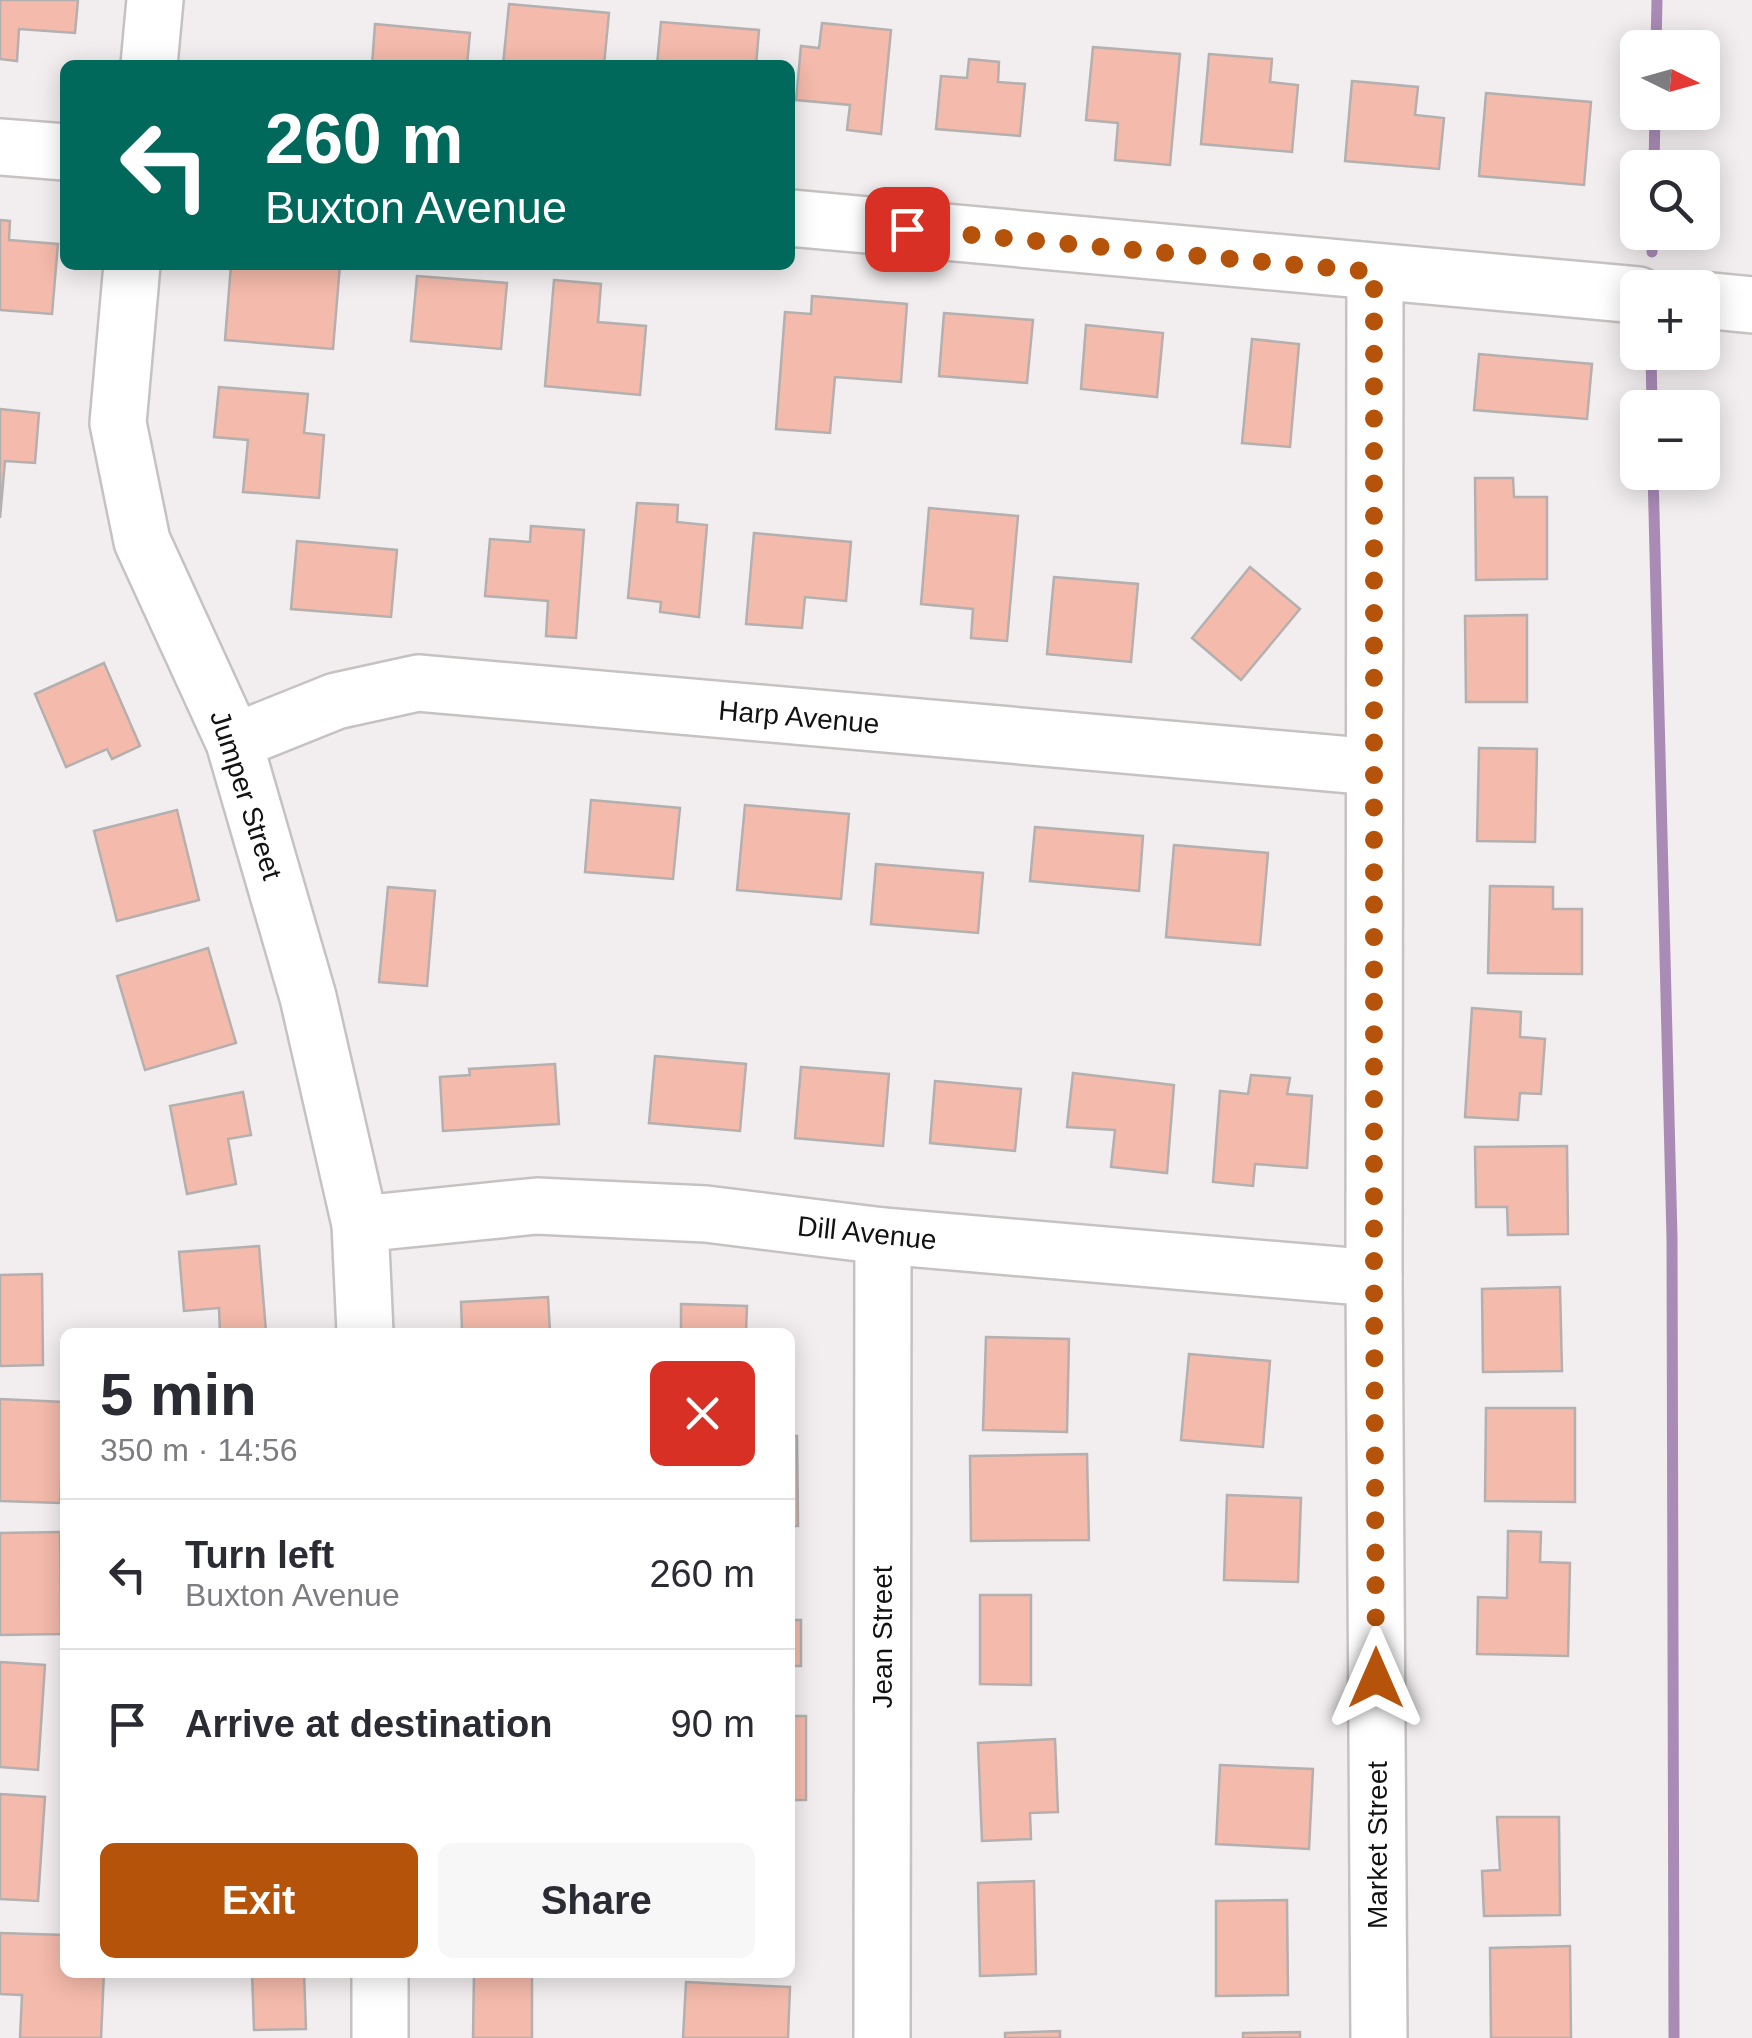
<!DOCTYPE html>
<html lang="en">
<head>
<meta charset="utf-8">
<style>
  :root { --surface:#fff; --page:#f7f7f7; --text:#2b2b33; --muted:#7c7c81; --line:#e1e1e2; --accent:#b45309 }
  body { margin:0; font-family:Arial,sans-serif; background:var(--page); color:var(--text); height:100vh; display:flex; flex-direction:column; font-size:38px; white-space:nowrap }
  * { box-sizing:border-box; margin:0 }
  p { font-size:32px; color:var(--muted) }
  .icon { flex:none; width:55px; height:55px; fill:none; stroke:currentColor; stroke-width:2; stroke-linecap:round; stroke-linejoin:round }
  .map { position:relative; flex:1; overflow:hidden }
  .drawer { position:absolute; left:60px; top:1328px; width:735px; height:650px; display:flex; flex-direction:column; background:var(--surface); border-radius:15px; box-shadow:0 5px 25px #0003 }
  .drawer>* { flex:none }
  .top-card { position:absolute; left:60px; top:60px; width:735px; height:210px; border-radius:15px; box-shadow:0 5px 25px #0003; background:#00695c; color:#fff; overflow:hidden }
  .needle { width:65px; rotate:95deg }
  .fabs { position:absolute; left:1620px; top:30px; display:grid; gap:20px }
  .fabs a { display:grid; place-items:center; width:100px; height:100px; border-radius:15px; background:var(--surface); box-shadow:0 5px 25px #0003; font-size:50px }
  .pin { position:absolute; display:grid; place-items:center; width:85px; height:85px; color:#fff; margin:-42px; border-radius:20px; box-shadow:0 5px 15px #0006 }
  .me { position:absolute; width:110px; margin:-55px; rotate:0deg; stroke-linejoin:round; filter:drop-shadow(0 0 8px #0008) }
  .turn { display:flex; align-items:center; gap:35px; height:210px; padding:0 40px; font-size:45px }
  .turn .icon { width:130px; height:130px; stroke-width:2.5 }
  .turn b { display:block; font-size:70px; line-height:85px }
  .round { display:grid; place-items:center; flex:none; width:105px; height:105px; border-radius:15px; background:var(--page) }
  .summary { display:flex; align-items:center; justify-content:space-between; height:170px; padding:0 40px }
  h1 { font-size:60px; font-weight:700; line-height:75px }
  .action { display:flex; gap:20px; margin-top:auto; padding:20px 40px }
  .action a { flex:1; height:115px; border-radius:15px; background:var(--accent); color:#fff; font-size:40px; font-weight:700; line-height:115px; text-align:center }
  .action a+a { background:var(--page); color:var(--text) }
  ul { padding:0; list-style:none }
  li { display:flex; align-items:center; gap:30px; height:150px; padding:0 40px; border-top:2px solid var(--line) }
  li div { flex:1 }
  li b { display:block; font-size:38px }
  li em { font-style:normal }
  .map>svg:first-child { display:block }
</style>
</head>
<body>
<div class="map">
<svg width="1752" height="2038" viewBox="0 0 1752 2038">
  <rect width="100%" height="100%" fill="#f2eeef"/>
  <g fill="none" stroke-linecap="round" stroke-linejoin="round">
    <g stroke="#a98bb6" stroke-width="11">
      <polyline points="1656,48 1657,0"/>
      <polyline points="1654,168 1655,112"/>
      <polyline points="1652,252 1653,232"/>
      <polyline points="1651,352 1652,408"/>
      <polyline points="1653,472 1672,1238 1674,2038"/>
    </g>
  </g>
  <g fill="#f4baab" stroke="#b3b0af" stroke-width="2.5">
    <polygon points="0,0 78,0 75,33 19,29 17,61 0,59"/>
    <polygon points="509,4 609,13 604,65 503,65"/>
    <polygon points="661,22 759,30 756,65 657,65"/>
    <polygon points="822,23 891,30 881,134 847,130 850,105 796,100 801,46 819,48"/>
    <polygon points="375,24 470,33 467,65 372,65"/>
    <polygon points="1093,47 1180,54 1170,165 1115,160 1118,123 1086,120"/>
    <polygon points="1209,54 1272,59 1270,82 1298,85 1292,152 1201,144"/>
    <polygon points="969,59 999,62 998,82 1025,84 1020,136 936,129 941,76 967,78"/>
    <polygon points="1352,81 1418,87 1415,115 1444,118 1439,169 1345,161"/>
    <polygon points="1486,93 1591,102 1584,185 1479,176"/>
    <polygon points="0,220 10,221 9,240 58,244 52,314 0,310"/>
    <polygon points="231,265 340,265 333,349 225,340"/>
    <polygon points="417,276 507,283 501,349 411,341"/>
    <polygon points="554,280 601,284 598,322 646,326 640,395 545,386"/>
    <polygon points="812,296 907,304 901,382 835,377 830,433 776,429 785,312 811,314"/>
    <polygon points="944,313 1033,320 1027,383 939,376"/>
    <polygon points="1086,325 1163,333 1157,397 1081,389"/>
    <polygon points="1252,339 1299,344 1290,447 1242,443"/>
    <polygon points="1479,354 1592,364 1587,419 1474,410"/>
    <polygon points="219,387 308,394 304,433 324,435 319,498 243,492 248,440 214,437"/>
    <polygon points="0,409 39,413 35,463 5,461 0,518"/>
    <polygon points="1475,478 1513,478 1514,497 1547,497 1547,579 1476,580"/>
    <polygon points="637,503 678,505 677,522 707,525 699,617 660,612 661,602 628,598"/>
    <polygon points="929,508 1018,516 1007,641 971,638 973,609 921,604"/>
    <polygon points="531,526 584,530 576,638 546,636 548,601 485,596 490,539 530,542"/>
    <polygon points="754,533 851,542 846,601 805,597 802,628 746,624"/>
    <polygon points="297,541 397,550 391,617 291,609"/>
    <polygon points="1250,567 1300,609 1241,680 1192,638"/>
    <polygon points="1054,577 1138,584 1131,662 1047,654"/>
    <polygon points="1527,615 1527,702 1466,702 1465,616"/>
    <polygon points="104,663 140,746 112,759 107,749 66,767 35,694"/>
    <polygon points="1479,748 1537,749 1535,842 1477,841"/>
    <polygon points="591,800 680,808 673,879 585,872"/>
    <polygon points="745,805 849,814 841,899 737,890"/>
    <polygon points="177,810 199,900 117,921 94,831"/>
    <polygon points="1035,827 1143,836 1139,891 1030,881"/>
    <polygon points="1174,845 1268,853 1260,945 1166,937"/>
    <polygon points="876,864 983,873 978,933 871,924"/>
    <polygon points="1490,886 1553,887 1553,909 1582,909 1582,974 1488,973"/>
    <polygon points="388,887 435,891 427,986 379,982"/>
    <polygon points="208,948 236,1043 145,1070 117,976"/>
    <polygon points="1472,1008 1521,1012 1520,1037 1545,1039 1541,1094 1520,1093 1518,1120 1465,1117"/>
    <polygon points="655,1056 746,1064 740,1131 649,1123"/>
    <polygon points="555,1064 559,1124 443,1131 440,1077 470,1075 469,1069"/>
    <polygon points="801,1067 889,1074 883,1146 795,1138"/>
    <polygon points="1073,1073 1174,1085 1167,1173 1111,1167 1115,1130 1067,1127"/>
    <polygon points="1251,1075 1290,1078 1287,1094 1312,1096 1307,1168 1255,1164 1253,1186 1213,1182 1220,1091 1248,1094"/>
    <polygon points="935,1081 1021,1089 1015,1151 930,1143"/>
    <polygon points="243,1092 251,1135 228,1139 236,1184 187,1194 170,1106"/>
    <polygon points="1567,1146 1568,1234 1508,1235 1507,1207 1476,1207 1475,1147"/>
    <polygon points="259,1246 266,1332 220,1332 219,1308 184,1311 179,1252"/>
    <polygon points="42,1274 43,1365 0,1366 0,1275"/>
    <polygon points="1560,1287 1562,1371 1483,1372 1482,1289"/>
    <polygon points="548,1297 550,1332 462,1332 461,1302"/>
    <polygon points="681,1304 747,1306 746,1332 681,1332"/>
    <polygon points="986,1337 1069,1339 1067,1432 983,1430"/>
    <polygon points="1189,1354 1270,1361 1263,1447 1181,1440"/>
    <polygon points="0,1399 64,1402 60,1503 0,1501"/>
    <polygon points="1486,1408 1575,1408 1575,1502 1485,1501"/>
    <polygon points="790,1436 797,1436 798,1526 790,1526"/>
    <polygon points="1087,1454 1089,1540 971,1541 970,1456"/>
    <polygon points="1227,1495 1301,1498 1298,1582 1224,1580"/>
    <polygon points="1508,1531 1541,1532 1540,1562 1570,1563 1568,1656 1477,1654 1478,1597 1507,1598"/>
    <polygon points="60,1532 61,1634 0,1635 0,1533"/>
    <polygon points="980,1595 1031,1595 1031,1685 980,1684"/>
    <rect x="790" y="1620" width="11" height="46"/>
    <polygon points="0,1662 45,1665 38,1770 0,1767"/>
    <rect x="790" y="1716" width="16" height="84"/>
    <polygon points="1055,1739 1058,1812 1030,1813 1031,1839 982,1841 978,1743"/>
    <polygon points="1220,1765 1313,1769 1309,1849 1216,1844"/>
    <polygon points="0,1794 45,1797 38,1901 0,1899"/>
    <polygon points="1497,1817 1559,1817 1560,1915 1484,1916 1482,1871 1500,1870"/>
    <polygon points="1034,1881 1036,1974 980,1976 978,1883"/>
    <polygon points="1287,1900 1288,1995 1216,1996 1216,1901"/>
    <polygon points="0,1933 65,1935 65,1972 104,1972 101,2038 20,2038 22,1995 0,1994"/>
    <polygon points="1570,1946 1571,2038 1491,2038 1490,1948"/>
    <polygon points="252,1972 304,1972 306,2029 254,2030"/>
    <polygon points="474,1972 532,1972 532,2038 473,2038"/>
    <polygon points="686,1982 790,1987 788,2038 683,2038"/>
    <polygon points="1060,2031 1060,2038 1005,2038 1005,2033"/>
    <polygon points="1300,2032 1300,2038 1243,2038 1243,2033"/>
  </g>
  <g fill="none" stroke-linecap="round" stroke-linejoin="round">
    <g stroke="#c6c2c2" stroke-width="60">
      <g id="minor">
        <polyline points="149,65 155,0"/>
        <polyline points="0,147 65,152"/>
        <polyline points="790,218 1638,295"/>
        <polyline points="132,265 118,423 142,541 234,742 308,997 360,1224 365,1332"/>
        <polyline points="1375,272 1374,1278 1379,2038"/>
        <polyline points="1702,300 1752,305"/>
        <polyline points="234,742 336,701 418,683 1374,767"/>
        <polyline points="360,1224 537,1206 706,1214 883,1236 1374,1278"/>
        <polyline points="380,2038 380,1972"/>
        <polyline points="882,2038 883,1236"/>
      </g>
    </g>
    <use href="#minor" stroke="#fff" stroke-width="55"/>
  </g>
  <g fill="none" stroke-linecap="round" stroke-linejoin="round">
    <polyline stroke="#b45309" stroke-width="18" stroke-dasharray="0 32.4" points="907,229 1374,272 1374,1278 1376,1678"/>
  </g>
  <g text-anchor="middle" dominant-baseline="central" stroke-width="8" stroke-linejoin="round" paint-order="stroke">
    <g font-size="28" fill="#131112" stroke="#fff">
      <text transform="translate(799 717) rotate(5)">Harp Avenue</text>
      <text transform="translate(246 795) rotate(72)">Jumper Street</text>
      <text transform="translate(867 1233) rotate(6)">Dill Avenue</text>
      <text transform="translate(882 1637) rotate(-90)">Jean Street</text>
      <text transform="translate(1377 1845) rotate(-90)">Market Street</text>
    </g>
  </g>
</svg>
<div class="fabs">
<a><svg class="needle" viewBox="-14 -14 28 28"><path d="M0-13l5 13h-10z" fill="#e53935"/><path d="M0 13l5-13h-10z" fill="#7c7c81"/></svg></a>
<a><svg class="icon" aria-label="search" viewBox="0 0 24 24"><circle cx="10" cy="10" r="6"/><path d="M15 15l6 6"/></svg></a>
<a>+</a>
<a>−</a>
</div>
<div class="pin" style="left:907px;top:229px;background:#d93025"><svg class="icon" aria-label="arrive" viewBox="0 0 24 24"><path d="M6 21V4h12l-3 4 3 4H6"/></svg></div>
<svg class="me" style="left:1376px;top:1678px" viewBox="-20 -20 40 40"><path d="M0-17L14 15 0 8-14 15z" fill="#b45309" stroke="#fff" stroke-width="4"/></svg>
<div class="top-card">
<div class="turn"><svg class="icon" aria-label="left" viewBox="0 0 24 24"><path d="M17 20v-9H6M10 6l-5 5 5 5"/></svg><div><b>260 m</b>Buxton Avenue</div></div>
</div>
<section class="drawer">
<div class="summary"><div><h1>5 min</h1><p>350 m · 14:56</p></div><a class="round" style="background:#d93025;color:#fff"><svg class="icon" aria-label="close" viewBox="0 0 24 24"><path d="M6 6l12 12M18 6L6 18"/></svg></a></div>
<ul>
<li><svg class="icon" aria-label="left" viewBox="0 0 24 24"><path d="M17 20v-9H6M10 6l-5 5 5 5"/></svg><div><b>Turn left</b><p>Buxton Avenue</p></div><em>260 m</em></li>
<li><svg class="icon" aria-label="arrive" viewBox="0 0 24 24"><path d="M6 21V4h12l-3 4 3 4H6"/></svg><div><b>Arrive at destination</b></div><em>90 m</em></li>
</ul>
<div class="action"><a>Exit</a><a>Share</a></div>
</section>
</div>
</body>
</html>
